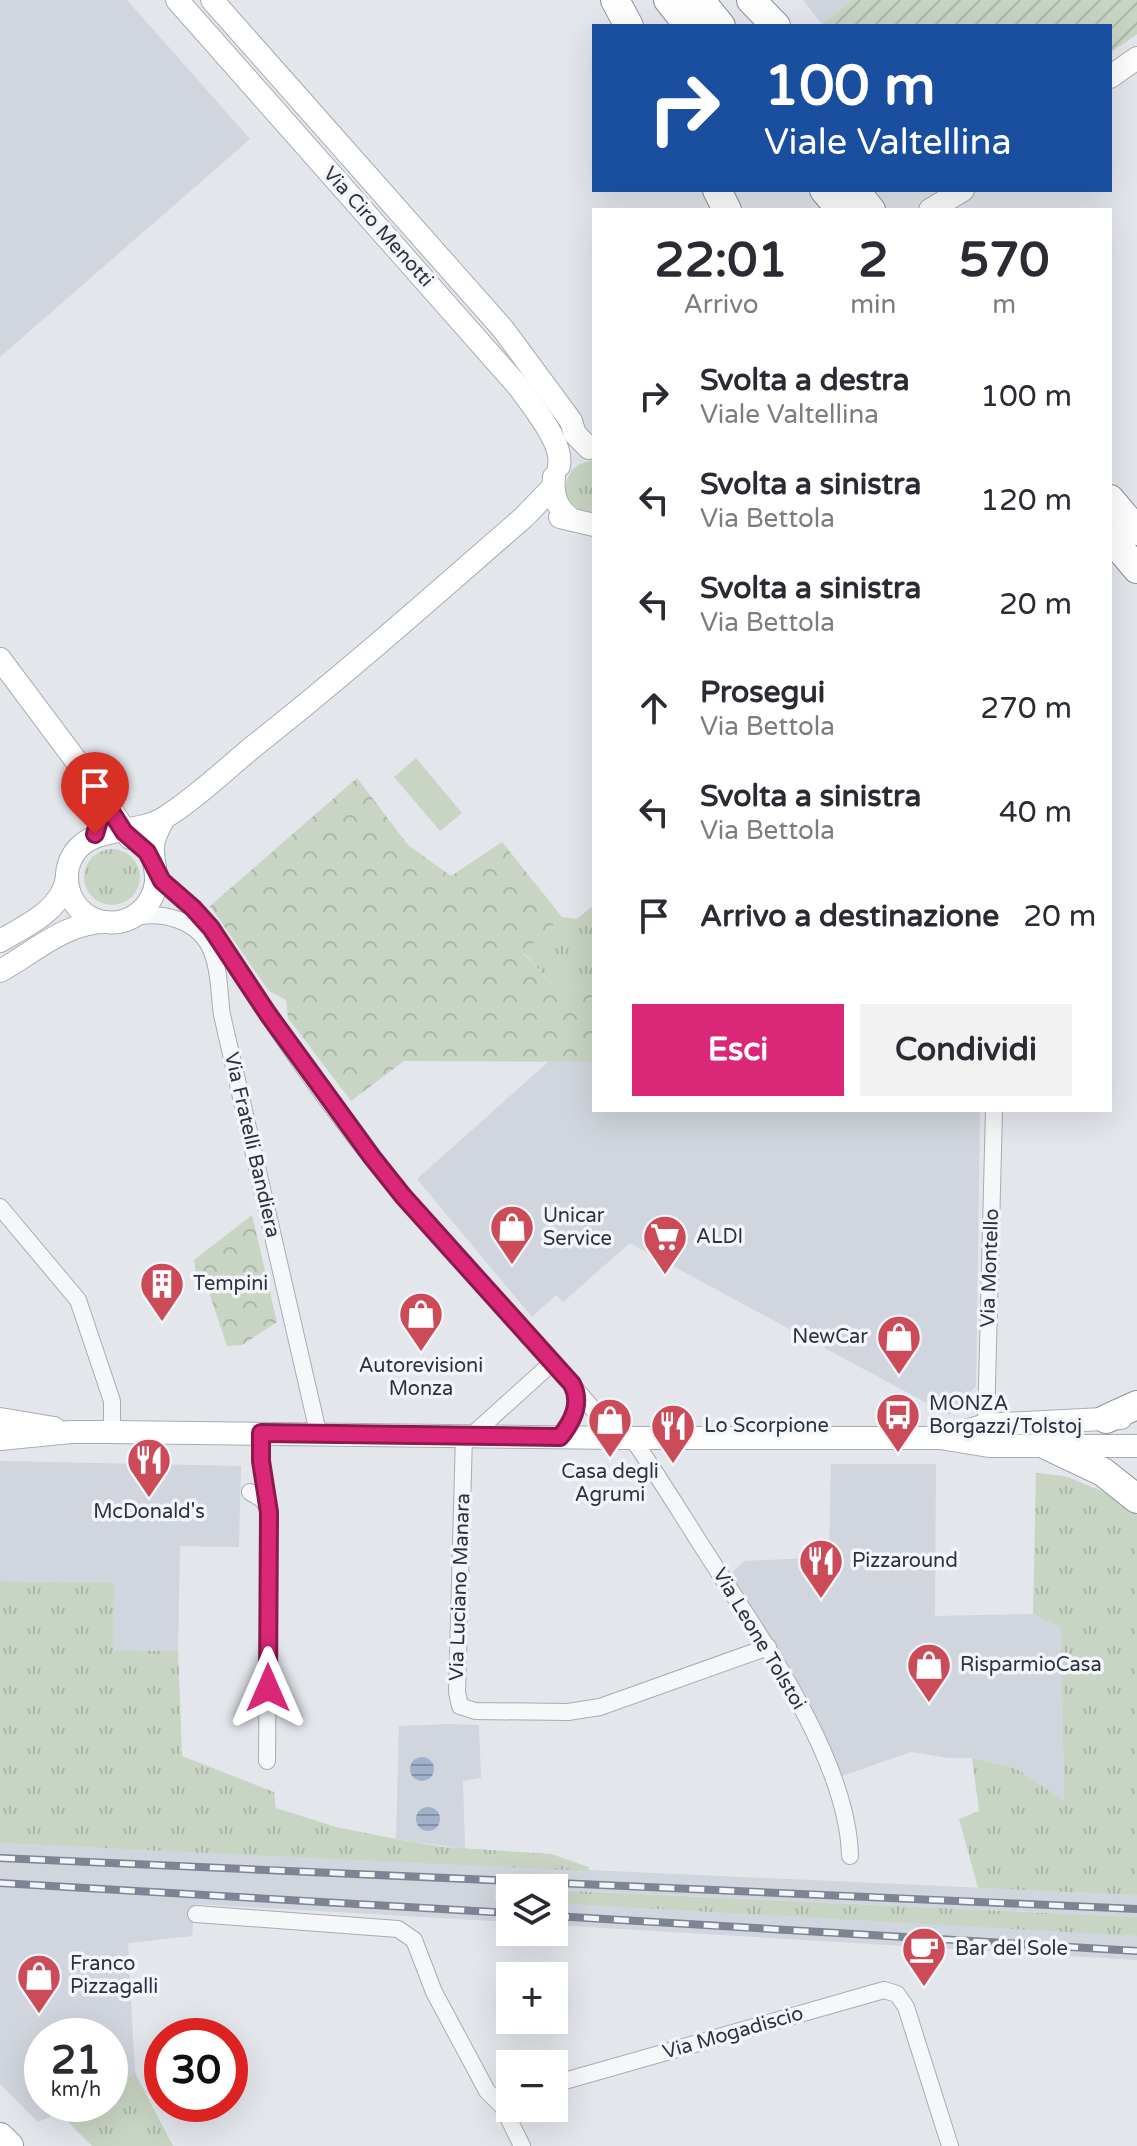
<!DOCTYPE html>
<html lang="it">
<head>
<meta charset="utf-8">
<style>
  :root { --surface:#fff; --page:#f2f2f3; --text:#2b2b33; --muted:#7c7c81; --accent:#db2777 }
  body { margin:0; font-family:"Varela Round",sans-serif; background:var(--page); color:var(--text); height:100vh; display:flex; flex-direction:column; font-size:30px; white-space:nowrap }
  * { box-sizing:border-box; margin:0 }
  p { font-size:26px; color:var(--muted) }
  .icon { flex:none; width:44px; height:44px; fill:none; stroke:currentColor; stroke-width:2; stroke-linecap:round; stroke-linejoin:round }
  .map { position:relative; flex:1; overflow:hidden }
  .panel { position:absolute; left:592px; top:208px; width:520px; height:904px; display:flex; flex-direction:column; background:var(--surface); border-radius:0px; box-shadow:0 8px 32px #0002 }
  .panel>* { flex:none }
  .hud { position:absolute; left:592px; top:24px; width:520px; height:168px; border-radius:0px; box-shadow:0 8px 32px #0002; background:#1a4fa0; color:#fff; overflow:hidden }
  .fabs { position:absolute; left:496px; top:1874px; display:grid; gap:16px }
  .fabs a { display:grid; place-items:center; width:72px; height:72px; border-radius:0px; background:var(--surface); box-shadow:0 8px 32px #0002; font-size:40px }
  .speed { position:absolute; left:24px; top:2018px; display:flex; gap:16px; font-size:40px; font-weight:700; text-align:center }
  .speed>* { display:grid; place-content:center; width:104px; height:104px; border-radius:50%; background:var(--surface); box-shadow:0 8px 32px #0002; line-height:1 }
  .speed small { font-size:20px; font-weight:400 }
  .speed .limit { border:12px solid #d22; background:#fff; color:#111 }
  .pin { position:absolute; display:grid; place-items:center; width:68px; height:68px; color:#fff; margin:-82px -34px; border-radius:50% 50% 50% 0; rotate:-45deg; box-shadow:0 0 8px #0007 }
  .pin .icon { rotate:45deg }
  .me { position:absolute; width:88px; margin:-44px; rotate:0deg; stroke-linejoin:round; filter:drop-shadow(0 0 6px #0008) }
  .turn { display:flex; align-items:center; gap:28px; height:168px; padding:0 40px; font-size:36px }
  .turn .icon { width:104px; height:104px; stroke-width:2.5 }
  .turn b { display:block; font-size:56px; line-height:68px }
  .eta { display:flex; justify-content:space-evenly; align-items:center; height:136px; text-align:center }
  .eta b { font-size:48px; font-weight:700; line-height:56px }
  .cta { display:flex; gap:16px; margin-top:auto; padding:16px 40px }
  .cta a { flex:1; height:92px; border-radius:0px; background:var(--accent); color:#fff; font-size:32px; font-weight:700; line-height:92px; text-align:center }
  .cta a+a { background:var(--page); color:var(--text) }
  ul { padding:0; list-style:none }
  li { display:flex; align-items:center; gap:24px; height:104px; padding:0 40px }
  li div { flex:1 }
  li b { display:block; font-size:30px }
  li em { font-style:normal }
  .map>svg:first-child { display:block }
</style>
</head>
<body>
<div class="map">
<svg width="1137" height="2146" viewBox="0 0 1137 2146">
  <defs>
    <pattern id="grass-tufts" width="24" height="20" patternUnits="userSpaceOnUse" patternTransform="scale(2)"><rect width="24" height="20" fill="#c8d5c4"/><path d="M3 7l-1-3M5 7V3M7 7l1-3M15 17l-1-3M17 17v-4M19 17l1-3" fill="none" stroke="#acb7aa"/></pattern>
    <pattern id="forest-crowns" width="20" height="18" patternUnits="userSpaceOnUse" patternTransform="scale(2)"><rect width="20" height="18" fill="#c8d5c4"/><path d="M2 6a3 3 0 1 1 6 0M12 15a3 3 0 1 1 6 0" fill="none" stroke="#acb7aa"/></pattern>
    <pattern id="garden-furrows" width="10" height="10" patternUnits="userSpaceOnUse" patternTransform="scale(2)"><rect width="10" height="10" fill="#c8d5c4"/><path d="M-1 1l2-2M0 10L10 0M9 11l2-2" fill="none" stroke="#acb7aa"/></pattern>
    <pattern id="water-rules" width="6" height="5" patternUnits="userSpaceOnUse" patternTransform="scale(2)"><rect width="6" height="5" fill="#9fb2ca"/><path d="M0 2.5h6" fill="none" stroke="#8291a6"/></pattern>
  </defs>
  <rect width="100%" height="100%" fill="#e3e6eb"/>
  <g fill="#d1d5dd">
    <polygon points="0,0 127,0 250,139 0,357"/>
    <polygon points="803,0 852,0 822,24"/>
    <polygon points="548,1062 594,1062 594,1110 980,1110 976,1386 949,1415 630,1243 563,1302 556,1295 532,1317 417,1179"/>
    <polygon points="0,1461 241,1466 239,1547 180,1546 178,1651 113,1650 113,1583 0,1581"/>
    <polygon points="831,1464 936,1464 935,1616 1033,1614 1061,1628 1064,1802 1015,1768 972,1758 948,1758 911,1752 839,1777 729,1576 744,1561 829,1557"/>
    <polygon points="449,1724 479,1725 481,1778 463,1781 465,1849 396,1839 399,1726"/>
    <polygon points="0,1843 1137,1895 1137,1917 496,1887 495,1899 510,1900 510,1922 195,1904 192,1936 128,1943 135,2073 110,2087 110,2036 42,2036 42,2104 79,2104 38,2122 0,2084"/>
    <polygon points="554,1902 1137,1936 1137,1960 554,1925"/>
  </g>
  <g fill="url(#grass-tufts)">
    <path d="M594 461V514L582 512 568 500C561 479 572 462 594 461Z"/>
    <circle cx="112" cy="877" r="28"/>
    <polygon points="594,905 594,995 552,984 523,952 562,917 577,919"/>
    <polygon points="1036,1473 1065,1476 1126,1501 1137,1515 1137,1895 978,1888 959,1819 979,1811 972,1758 1015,1768 1064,1801 1061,1628 1033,1614"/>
    <polygon points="0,1581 114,1583 113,1650 178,1651 182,1756 274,1792 276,1808 336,1827 396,1839 443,1847 551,1854 589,1867 589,1871 0,1843"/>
    <polygon points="554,1890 1137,1917 1137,1936 554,1903"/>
    <polygon points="135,2073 173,2146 92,2146 66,2120 65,2112 79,2104 110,2104 110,2087"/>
  </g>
  <g fill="url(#forest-crowns)">
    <polygon points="357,778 408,845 451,876 502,842 562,917 523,953 552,984 594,995 594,1062 404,1061 351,1101 288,1018 286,1000 269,991 210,906"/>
    <polygon points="252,1215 277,1322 242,1345 227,1346 205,1280 197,1281 194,1260"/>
  </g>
  <polygon fill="url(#garden-furrows)" points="852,0 1137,0 1137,34 1110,53 1110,26 823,26 822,24"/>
  <polygon fill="#c8d5c4" points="416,758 462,813 440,831 394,777"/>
  <g fill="url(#water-rules)">
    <circle cx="422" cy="1769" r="12"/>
    <circle cx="428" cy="1819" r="12"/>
  </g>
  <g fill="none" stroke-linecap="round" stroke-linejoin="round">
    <g stroke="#a8acb5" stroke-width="18">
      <g id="street">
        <path d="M156 870C168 895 198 908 213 932 272 1023 333 1115 404 1197 474 1278 548 1355 617 1437"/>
        <path d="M131 918C162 910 200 920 212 952 220 971 219 995 222 1015L318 1432"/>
        <polyline points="0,1207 78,1300 112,1401 112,1432"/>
        <polyline points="986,1425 994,1110"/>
        <polyline points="261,1433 261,1461 269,1512 267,1761"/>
        <polyline points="464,1435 457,1692 460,1706 475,1711 568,1712 600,1707 768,1647"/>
        <polyline points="471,1436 553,1362"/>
        <path d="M560 1437C572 1422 581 1406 574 1387"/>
        <path d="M632 1438C662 1481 689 1527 718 1571 767 1647 848 1764 850 1856"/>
        <polyline points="250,1492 263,1500 269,1511"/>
        <polyline points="196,1914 398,1929 414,1940 434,1992 487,2091 503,2107 522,2146"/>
        <polyline points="554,2084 884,1990 897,1994 906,2007 950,2146"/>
      </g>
    </g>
    <g stroke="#a8acb5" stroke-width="24">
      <g id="secondary">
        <path d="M177 0 519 387C532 406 564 443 559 466"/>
        <polyline points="212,0 503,329 571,421 575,434 589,448"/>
        <polyline points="1110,77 1137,58"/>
        <polyline points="930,210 963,190"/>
        <path d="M554 477C552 496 557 510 573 520"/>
        <polyline points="560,517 594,525"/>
        <polyline points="0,659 95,786 130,838"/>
        <path d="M164 818C159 827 154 836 153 846 152 859 157 870 156 882 153 908 129 926 104 922 72 917 56 879 75 852 95 825 137 835 164 818 196 798 225 770 254 746 347 673 434 595 523 518L553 487"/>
        <path d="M0 941C26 926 62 910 67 878"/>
        <path d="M0 971C35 952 65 922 106 922"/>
        <polyline points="0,1419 54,1428"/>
        <polyline points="941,1438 986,1425 1121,1418"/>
        <polyline points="0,1439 71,1432 112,1432 625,1438 940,1438 989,1446 1137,1446"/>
      </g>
    </g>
    <g stroke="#8b92a1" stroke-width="30">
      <g id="highway">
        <polyline points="615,0 629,26"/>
        <polyline points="668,0 689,26"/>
        <polyline points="700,0 721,26"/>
        <polyline points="751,0 776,26"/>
        <polyline points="717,190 727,210"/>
        <polyline points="824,190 841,210"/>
        <polyline points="855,190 871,210"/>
        <polyline points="1110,499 1137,531"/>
        <polyline points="1110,537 1137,569"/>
        <polyline points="1106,1419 1137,1405"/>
        <polyline points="1048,1446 1103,1472 1137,1499"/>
        <polyline points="0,2137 9,2146"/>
      </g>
    </g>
    <use href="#street" stroke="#f6f7f9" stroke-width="16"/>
    <use href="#secondary" stroke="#fff" stroke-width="22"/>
    <use href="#highway" stroke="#fff" stroke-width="28"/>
    <g stroke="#7d8494" stroke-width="8">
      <g id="rail">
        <polyline points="0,1858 1137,1909"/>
        <polyline points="0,1883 510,1913"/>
        <polyline points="554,1916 1137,1951"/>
      </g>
    </g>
    <use href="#rail" stroke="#f3f5f8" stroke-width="5" stroke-dasharray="15" stroke-linecap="butt"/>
  </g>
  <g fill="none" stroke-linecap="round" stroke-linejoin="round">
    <g stroke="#8e194d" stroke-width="20">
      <path id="route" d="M95 834 101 814 95 786 124 832 147 852 162 881 193 908 211 928 268 1014 372 1157 403 1196 572 1384C582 1403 573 1421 560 1437L261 1433V1461L269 1512 268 1688"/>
    </g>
    <use href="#route" stroke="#db2777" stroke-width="14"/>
  </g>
  <defs>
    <g id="shop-pin" transform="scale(2.3)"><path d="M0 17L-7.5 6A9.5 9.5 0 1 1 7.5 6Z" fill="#cc4b59" stroke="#f3f5f8"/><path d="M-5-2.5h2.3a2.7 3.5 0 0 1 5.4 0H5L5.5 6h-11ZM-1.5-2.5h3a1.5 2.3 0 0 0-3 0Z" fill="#fff"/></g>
    <g id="supermarket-pin" transform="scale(2.3)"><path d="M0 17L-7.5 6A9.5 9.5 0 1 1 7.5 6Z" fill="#cc4b59" stroke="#f3f5f8"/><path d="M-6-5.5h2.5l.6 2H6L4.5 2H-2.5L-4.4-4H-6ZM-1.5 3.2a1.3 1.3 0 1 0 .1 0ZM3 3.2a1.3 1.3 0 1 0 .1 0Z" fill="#fff"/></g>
    <g id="building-pin" transform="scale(2.3)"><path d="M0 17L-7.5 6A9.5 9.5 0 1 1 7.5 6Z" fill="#cc4b59" stroke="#f3f5f8"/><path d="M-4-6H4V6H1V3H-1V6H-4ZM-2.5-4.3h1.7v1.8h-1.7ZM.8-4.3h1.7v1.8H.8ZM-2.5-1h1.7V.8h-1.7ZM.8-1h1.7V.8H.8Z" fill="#fff"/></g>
    <g id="bus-pin" transform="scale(2.3)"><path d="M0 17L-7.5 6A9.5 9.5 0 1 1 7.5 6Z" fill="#cc4b59" stroke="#f3f5f8"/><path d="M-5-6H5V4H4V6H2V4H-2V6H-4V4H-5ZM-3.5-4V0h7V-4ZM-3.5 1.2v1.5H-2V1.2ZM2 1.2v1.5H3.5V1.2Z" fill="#fff"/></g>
    <g id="restaurant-pin" transform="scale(2.3)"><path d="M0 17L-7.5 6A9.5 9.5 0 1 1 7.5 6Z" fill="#cc4b59" stroke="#f3f5f8"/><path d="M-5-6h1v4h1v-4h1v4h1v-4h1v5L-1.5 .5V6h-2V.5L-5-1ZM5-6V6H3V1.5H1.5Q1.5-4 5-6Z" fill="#fff"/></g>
    <g id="cafe-pin" transform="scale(2.3)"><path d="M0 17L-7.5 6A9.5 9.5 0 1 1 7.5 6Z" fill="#cc4b59" stroke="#f3f5f8"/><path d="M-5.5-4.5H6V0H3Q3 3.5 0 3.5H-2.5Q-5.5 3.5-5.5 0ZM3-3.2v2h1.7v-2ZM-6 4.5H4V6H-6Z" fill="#fff"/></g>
  </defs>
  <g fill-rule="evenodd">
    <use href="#shop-pin" x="512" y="1227"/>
    <use href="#supermarket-pin" x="665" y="1237"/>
    <use href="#building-pin" x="162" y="1284"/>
    <use href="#shop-pin" x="421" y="1314"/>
    <use href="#shop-pin" x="899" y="1337"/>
    <use href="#bus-pin" x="898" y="1415"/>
    <use href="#shop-pin" x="610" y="1420"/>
    <use href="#restaurant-pin" x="673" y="1426"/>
    <use href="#restaurant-pin" x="149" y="1460"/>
    <use href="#restaurant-pin" x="821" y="1561"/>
    <use href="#shop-pin" x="929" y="1665"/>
    <use href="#cafe-pin" x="924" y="1949"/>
    <use href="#shop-pin" x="39" y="1976"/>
  </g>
  <g text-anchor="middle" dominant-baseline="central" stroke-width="7" stroke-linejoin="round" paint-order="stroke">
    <g font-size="20" fill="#2b3243" stroke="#f3f5f8">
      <text transform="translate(378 227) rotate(48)">Via Ciro Menotti</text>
      <text transform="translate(252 1145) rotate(77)">Via Fratelli Bandiera</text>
      <text transform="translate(990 1268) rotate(-88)">Via Montello</text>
      <text transform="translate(460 1587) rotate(-88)">Via Luciano Manara</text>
      <text transform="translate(759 1639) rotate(59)">Via Leone Tolstoi</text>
      <text transform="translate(733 2033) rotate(-16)">Via Mogadiscio</text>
    </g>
    <g font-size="20" fill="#2b3243" stroke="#f3f5f8" text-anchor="start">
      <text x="543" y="1216">Unicar<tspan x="543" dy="23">Service</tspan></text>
      <text x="696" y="1237">ALDI</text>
      <text x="193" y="1284">Tempini</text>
      <text x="868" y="1337" text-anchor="end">NewCar</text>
      <text x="421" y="1366" text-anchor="middle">Autorevisioni<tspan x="421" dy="23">Monza</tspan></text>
      <text x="929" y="1404">MONZA<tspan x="929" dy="23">Borgazzi/Tolstoj</tspan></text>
      <text x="704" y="1426">Lo Scorpione</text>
      <text x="610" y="1472" text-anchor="middle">Casa degli<tspan x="610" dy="23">Agrumi</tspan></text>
      <text x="149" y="1512" text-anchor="middle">McDonald's</text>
      <text x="852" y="1561">Pizzaround</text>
      <text x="960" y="1665">RisparmioCasa</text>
      <text x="955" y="1949">Bar del Sole</text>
      <text x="70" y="1964">Franco<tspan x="70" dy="23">Pizzagalli</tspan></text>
    </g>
  </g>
</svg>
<div class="fabs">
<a><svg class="icon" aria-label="layers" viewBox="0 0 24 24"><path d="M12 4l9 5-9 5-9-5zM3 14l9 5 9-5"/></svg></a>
<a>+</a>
<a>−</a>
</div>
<div class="speed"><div>21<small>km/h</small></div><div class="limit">30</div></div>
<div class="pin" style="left:95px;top:834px;background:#d93025"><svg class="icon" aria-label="arrive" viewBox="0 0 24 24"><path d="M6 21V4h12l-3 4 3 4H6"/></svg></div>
<svg class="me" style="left:268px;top:1688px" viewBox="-20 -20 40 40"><path d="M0-17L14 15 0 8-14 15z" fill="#db2777" stroke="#fff" stroke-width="4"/></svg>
<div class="hud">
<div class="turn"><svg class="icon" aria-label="right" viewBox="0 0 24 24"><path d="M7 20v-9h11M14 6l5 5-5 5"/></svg><div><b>100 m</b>Viale Valtellina</div></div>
</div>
<section class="panel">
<div class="eta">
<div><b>22:01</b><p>Arrivo</p></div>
<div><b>2</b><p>min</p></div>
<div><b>570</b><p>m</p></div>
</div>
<ul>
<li><svg class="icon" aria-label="right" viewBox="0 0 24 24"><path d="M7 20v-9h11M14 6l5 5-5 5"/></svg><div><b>Svolta a destra</b><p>Viale Valtellina</p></div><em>100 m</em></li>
<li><svg class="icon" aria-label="left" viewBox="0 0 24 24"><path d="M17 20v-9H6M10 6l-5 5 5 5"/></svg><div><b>Svolta a sinistra</b><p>Via Bettola</p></div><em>120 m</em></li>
<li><svg class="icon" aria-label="left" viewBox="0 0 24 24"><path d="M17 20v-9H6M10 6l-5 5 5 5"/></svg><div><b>Svolta a sinistra</b><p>Via Bettola</p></div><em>20 m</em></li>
<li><svg class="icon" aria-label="ahead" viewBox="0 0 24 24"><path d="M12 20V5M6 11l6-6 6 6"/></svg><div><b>Prosegui</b><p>Via Bettola</p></div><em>270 m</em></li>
<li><svg class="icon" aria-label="left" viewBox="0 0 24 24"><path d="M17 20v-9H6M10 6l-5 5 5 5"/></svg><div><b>Svolta a sinistra</b><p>Via Bettola</p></div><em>40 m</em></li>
<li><svg class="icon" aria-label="arrive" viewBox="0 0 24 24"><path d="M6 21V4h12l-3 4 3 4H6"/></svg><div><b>Arrivo a destinazione</b></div><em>20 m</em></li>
</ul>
<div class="cta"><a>Esci</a><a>Condividi</a></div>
</section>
</div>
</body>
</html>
